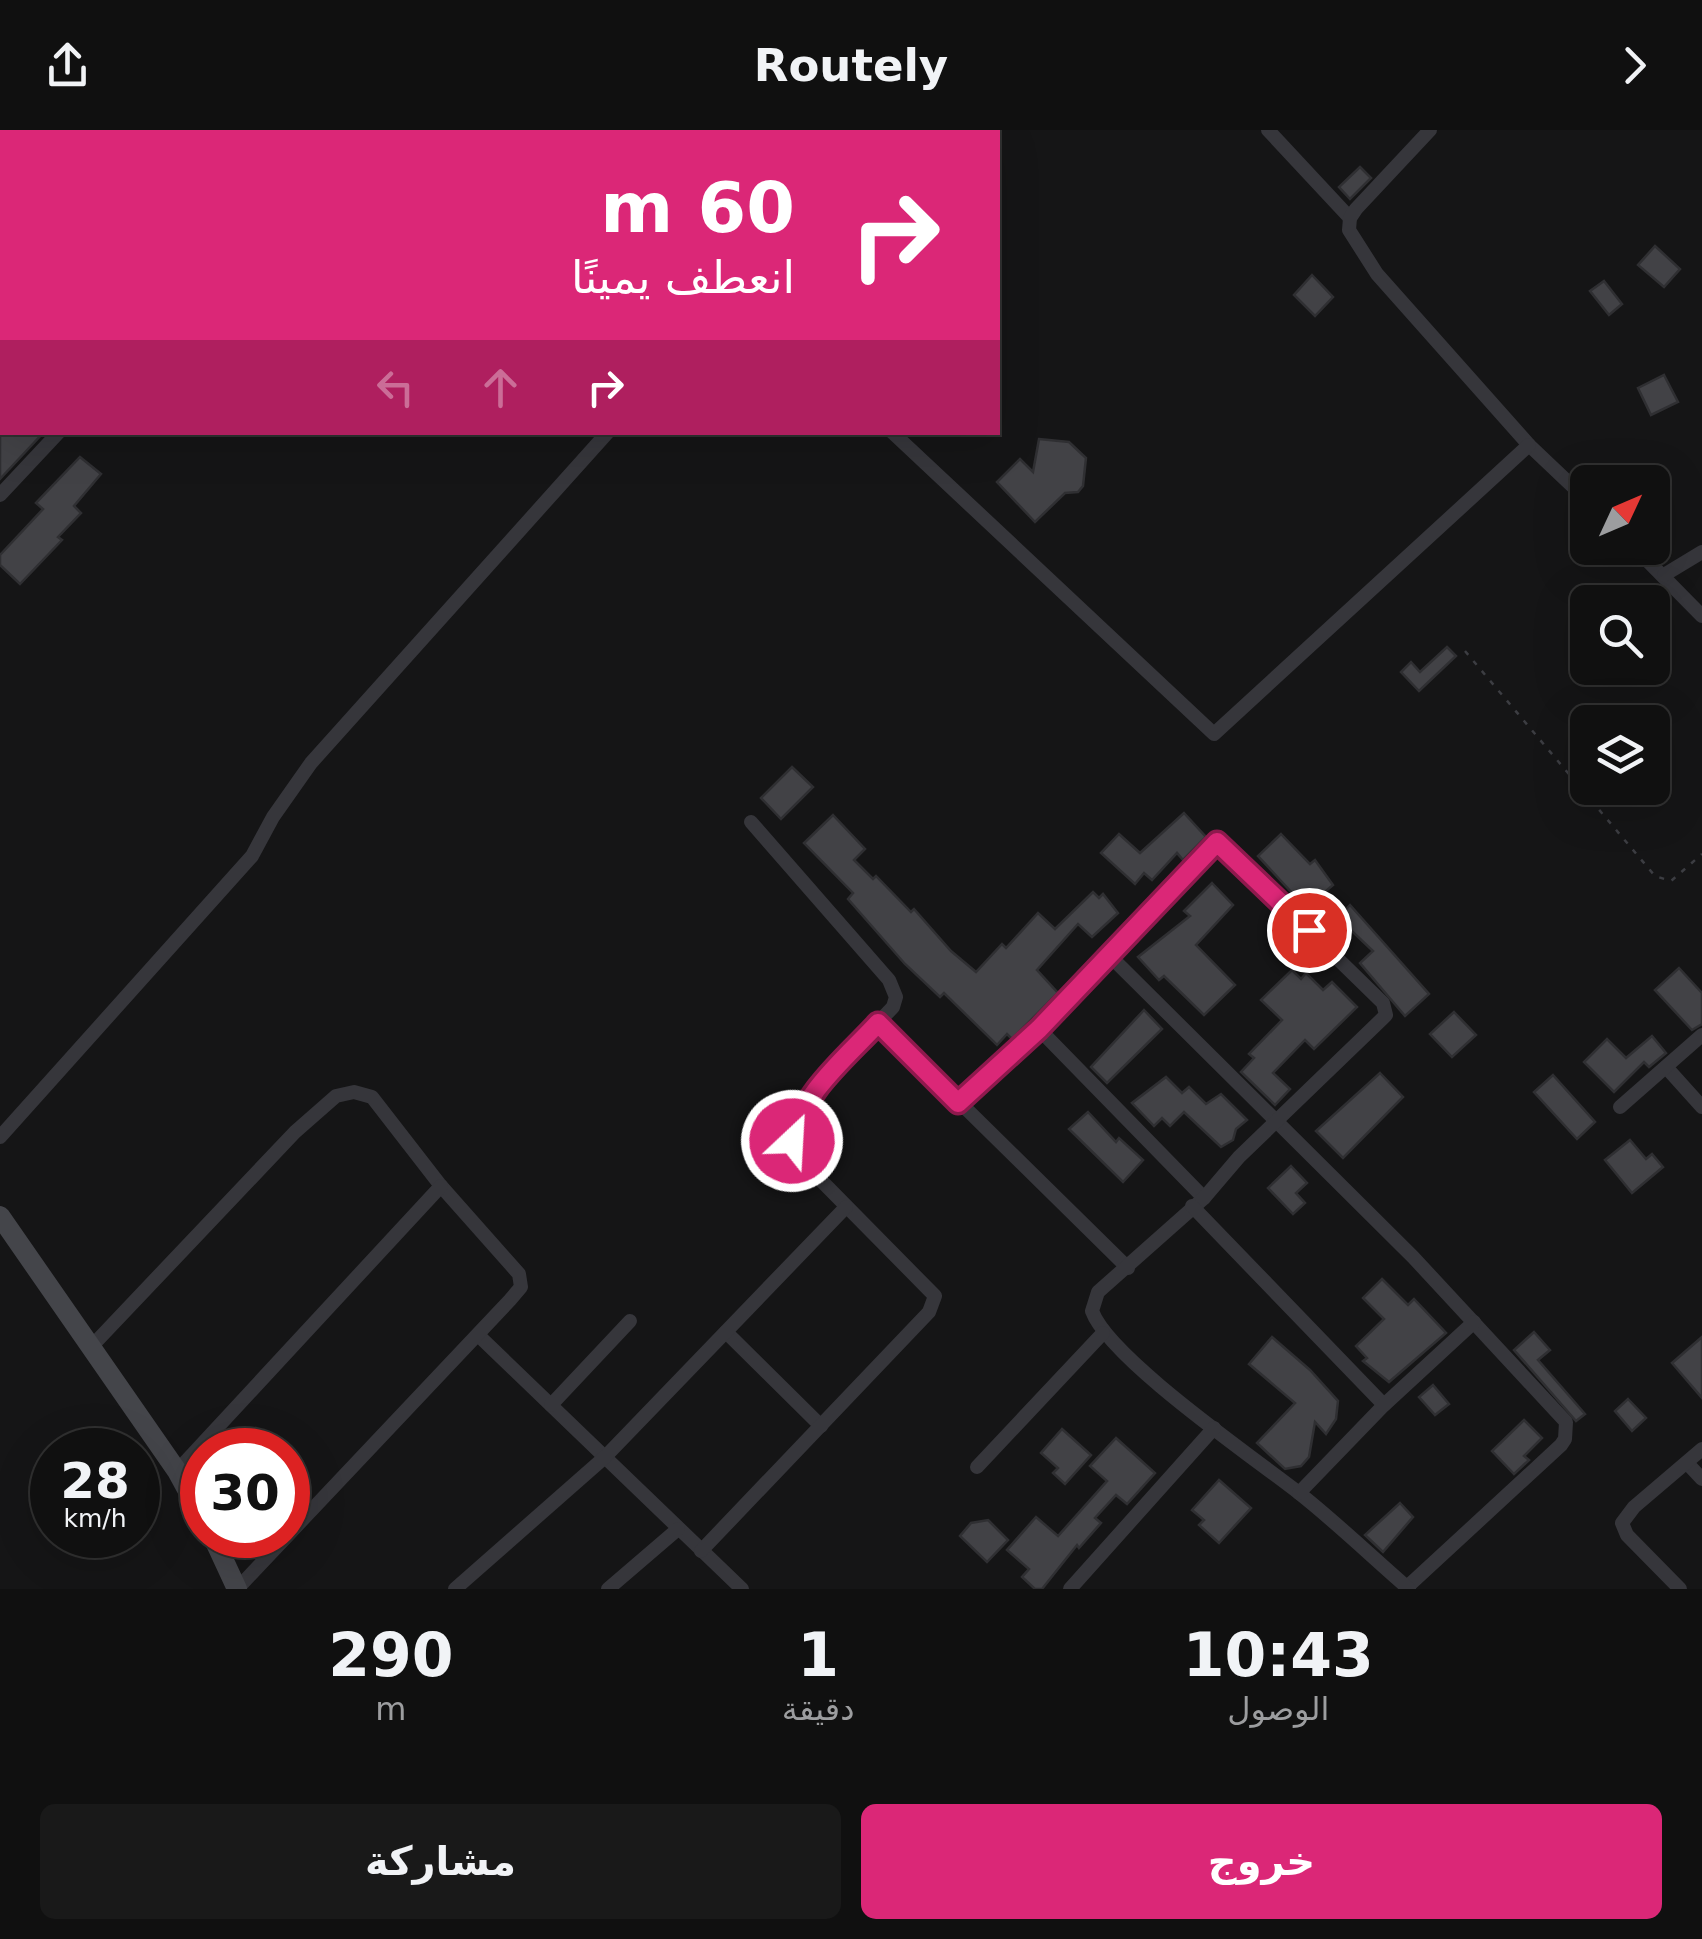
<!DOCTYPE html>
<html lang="ar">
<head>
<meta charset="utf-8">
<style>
  :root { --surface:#101010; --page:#191919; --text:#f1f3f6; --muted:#9c9d9f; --line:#303030; --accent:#db2777 }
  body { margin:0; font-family:"DejaVu Sans",Vazirmatn,sans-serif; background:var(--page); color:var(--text); direction:rtl; height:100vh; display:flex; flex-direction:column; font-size:38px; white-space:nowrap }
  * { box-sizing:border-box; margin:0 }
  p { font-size:32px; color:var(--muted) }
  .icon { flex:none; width:55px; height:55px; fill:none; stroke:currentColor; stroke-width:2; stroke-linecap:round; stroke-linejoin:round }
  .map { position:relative; height:1459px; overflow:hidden; direction:ltr }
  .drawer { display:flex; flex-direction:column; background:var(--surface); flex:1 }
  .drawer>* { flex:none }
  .banner { position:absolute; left:0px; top:0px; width:1000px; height:305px; box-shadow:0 10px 40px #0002,0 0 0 2px var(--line); direction:rtl; background:#db2777; color:#fff; overflow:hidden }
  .needle { width:65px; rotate:46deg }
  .buttons { position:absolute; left:1570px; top:335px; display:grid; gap:20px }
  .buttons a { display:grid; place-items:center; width:100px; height:100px; border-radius:15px; background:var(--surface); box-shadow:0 10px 40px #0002,0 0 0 2px var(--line); font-size:50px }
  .speed { position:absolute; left:30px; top:1298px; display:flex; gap:20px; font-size:50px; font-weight:700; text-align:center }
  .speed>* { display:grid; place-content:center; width:130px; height:130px; border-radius:50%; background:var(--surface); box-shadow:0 10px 40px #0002,0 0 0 2px var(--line); line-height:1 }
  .speed small { font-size:25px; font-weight:400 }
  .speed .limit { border:15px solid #d22; background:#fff; color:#111 }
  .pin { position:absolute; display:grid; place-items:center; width:85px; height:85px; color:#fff; margin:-42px; border:5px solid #fff; border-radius:50%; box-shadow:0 2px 10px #0007 }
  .me { position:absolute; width:110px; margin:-55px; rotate:25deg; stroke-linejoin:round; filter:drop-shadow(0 0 8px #0008) }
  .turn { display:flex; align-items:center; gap:35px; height:210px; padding:0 40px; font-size:45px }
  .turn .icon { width:130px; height:130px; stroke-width:2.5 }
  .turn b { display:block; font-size:70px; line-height:85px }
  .lanes { display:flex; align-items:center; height:95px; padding:0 40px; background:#0003; justify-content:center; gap:50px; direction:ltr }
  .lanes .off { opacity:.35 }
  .eta { display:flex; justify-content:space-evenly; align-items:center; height:170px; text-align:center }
  .eta b { font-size:60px; font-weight:800; line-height:70px }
  .button { display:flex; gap:20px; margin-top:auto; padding:20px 40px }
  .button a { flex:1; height:115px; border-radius:15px; background:var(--accent); color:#fff; font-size:40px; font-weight:800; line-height:115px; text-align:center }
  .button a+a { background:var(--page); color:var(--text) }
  header { display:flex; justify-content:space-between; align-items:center; height:130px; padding:0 40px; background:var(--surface); font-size:45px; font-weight:800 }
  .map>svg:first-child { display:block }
</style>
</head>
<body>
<header><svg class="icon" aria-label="forward" viewBox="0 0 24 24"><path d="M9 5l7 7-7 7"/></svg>Routely<svg class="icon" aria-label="share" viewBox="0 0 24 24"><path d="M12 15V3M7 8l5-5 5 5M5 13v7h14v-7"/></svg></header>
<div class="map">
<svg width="1702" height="1459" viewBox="0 0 1702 1459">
  <rect width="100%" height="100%" fill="#151516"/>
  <g fill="#424246" stroke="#2f2f32" stroke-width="2.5">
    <polygon points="1360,37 1371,48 1350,69 1339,57"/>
    <polygon points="1655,116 1680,139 1664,157 1638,135"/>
    <polygon points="1312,145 1333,167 1315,186 1294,165"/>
    <polygon points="1604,151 1622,174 1609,185 1590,161"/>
    <polygon points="1664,245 1678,272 1651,285 1638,258"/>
    <polygon points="0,302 44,302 0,349"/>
    <polygon points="1039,309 1069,312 1086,328 1083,356 1078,362 1065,363 1035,392 997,352 1020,329 1033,342"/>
    <polygon points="80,327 101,344 74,376 81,383 58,407 62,410 20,454 0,435 0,425 43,379 36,373"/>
    <polygon points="1447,517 1456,526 1419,561 1401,542 1411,532 1420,542"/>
    <polygon points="792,637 813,657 781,689 761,668"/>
    <polygon points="1184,683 1206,707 1183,730 1177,723 1152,750 1144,743 1135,754 1101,723 1119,704 1140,723"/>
    <polygon points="833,685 865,719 854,730 873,749 876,746 911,782 914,779 951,821 976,842 1002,814 1006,818 1038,783 1055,799 1093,762 1099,768 1103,764 1118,783 1092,807 1078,794 1037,840 1058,863 1012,909 1007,904 997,915 944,863 940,867 905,834 848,769 853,763 804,713"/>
    <polygon points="1281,704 1310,734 1315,730 1333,755 1306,778 1258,726"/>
    <polygon points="1212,753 1233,775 1196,815 1235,855 1204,885 1164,846 1159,850 1138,827 1190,786 1184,781"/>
    <polygon points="1350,775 1429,864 1405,886 1360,833 1373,821 1338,788"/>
    <polygon points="1679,838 1702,863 1702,894 1692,900 1655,860"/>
    <polygon points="1292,840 1301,849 1306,843 1323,860 1332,852 1357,877 1314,919 1305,910 1273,943 1290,959 1275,975 1241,942 1254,928 1249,924 1282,890 1261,870"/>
    <polygon points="1144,880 1162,899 1107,953 1091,937"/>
    <polygon points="1454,882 1476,905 1452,927 1430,904"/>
    <polygon points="1652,906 1666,923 1649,937 1644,932 1614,962 1584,932 1607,909 1626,928"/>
    <polygon points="1380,943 1403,967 1343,1028 1316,1001"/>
    <polygon points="1553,945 1595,992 1577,1009 1534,962"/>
    <polygon points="1166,947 1182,963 1189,957 1206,974 1221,964 1247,990 1236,999 1233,1010 1221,1017 1184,982 1170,996 1162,988 1154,996 1132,973"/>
    <polygon points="1088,982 1116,1012 1119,1008 1143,1030 1123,1052 1069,999"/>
    <polygon points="1630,1010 1646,1029 1652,1024 1663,1037 1632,1063 1605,1030"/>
    <polygon points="1291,1036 1307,1053 1296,1063 1305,1073 1293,1084 1268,1058"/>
    <polygon points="1382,1149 1408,1175 1414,1169 1446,1203 1389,1252 1363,1231 1367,1228 1356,1216 1384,1189 1363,1168"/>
    <polygon points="1534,1202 1550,1220 1538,1230 1585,1284 1576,1291 1514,1220"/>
    <polygon points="1272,1207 1310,1240 1338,1271 1336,1289 1326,1304 1315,1292 1309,1327 1301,1336 1285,1339 1257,1313 1295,1273 1249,1234"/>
    <polygon points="1702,1207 1702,1268 1672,1233"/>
    <polygon points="1433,1255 1449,1274 1435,1285 1419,1267"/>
    <polygon points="1628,1269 1646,1288 1632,1301 1615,1281"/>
    <polygon points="1524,1290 1542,1308 1524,1326 1529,1330 1514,1344 1492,1321"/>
    <polygon points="1062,1299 1091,1325 1065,1354 1053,1343 1058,1338 1041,1323"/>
    <polygon points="1116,1308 1155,1343 1127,1374 1116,1365 1095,1388 1101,1393 1079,1418 1077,1415 1042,1459 1035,1459 1022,1447 1029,1439 1007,1420 1036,1387 1058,1406 1107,1351 1090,1336"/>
    <polygon points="1219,1350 1251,1378 1219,1413 1199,1395 1204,1390 1192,1380"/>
    <polygon points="1400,1373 1413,1387 1383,1422 1365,1405"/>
    <polygon points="988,1390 1008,1410 987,1432 960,1406 971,1393"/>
  </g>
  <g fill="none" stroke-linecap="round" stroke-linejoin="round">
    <polyline stroke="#3c3d42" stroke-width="2.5" stroke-dasharray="5 8" stroke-linecap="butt" points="1465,521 1655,746 1671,751 1702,724"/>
    <g stroke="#36363b" stroke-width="14">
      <polyline points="21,0 24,2"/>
      <polyline points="709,0 711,2"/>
      <polyline points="1268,0 1350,88"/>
      <polyline points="1430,0 1356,79 1350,88 1349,100 1377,144 1529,315 1588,371"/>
      <polyline points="151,2 154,0"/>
      <polyline points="326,2 328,0"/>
      <polyline points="0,93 2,95"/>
      <polyline points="0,156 2,153"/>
      <polyline points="892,302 1214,604 1529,315"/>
      <polyline points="0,365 59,302"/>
      <polyline points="1635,418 1702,486"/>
      <polyline points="1664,445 1702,422"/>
      <polyline points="1110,826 1413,1127 1566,1292 1565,1309 1561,1315 1405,1459"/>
      <polyline points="879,893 1128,1138"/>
      <polyline points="1039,899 1204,1068"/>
      <polyline points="1666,937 1702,977"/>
      <path d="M958 973 1039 899 1217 711 1383 873 1386 885 1382 889 1239 1027 1204 1068 1098 1162 1092 1181C1109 1228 1253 1327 1299 1363 1337 1393 1372 1427 1409 1459"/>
      <polyline points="1620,977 1702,905"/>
      <polyline points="0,1007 252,726 273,687 311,633 608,302"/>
      <polyline points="1192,1076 1384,1275"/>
      <polyline points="726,1202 821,1296"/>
      <polyline points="478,1205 742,1459"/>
      <polyline points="92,1216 295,1002 336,966 354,962 372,967 441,1056 519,1144 521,1157 510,1170 237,1459"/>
      <polyline points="551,1275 630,1191"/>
      <polyline points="1687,1333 1702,1349"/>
      <polyline points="977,1337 1103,1203"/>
      <polyline points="177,1341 441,1056"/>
      <polyline points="1299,1363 1384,1275 1474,1192"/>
      <path d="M701 1421 929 1182 935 1166 793 1022C787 973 862 911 893 877L896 867 889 850 751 692"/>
      <polyline points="455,1459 605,1327 846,1077"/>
      <polyline points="608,1459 678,1399"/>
      <polyline points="1070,1459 1214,1298"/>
      <polyline points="1680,1459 1627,1405 1622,1393 1634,1377 1702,1319"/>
    </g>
    <g stroke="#44454a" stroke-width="20">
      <polyline points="0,1086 177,1341 202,1387"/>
      <polyline points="212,1405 237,1459"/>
    </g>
  </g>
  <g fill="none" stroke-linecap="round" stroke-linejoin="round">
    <g stroke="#8e194d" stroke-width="25">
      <path id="route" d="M792 1011C801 963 847 927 878 893L958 973 1039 899 1217 712 1309 800"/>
    </g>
    <use href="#route" stroke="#db2777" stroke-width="18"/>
  </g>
</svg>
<div class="buttons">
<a><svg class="needle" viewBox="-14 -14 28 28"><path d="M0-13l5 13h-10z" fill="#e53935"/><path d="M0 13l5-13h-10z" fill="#9c9d9f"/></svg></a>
<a><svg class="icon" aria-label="search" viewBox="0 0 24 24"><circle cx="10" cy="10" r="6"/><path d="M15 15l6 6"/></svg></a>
<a><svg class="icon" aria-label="layers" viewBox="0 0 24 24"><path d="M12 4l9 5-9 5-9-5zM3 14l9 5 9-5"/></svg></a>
</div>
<div class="speed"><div>28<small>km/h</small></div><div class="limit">30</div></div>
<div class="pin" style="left:1309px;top:800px;background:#d93025"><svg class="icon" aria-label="arrive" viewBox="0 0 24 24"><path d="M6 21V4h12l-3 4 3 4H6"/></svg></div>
<svg class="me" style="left:792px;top:1011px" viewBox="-20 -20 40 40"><circle r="17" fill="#db2777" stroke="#fff" stroke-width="3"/><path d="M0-11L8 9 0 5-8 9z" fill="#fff"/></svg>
<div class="banner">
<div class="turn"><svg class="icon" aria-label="right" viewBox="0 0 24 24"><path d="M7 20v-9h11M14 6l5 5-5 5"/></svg><div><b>60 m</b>انعطف يمينًا</div></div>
<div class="lanes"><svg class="icon off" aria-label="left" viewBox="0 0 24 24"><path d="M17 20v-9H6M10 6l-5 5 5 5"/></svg><svg class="icon off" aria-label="ahead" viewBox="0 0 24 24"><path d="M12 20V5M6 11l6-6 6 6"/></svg><svg class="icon" aria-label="right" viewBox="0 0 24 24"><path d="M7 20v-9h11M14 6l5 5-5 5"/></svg></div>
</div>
</div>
<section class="drawer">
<div class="eta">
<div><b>10:43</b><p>الوصول</p></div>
<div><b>1</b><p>دقيقة</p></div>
<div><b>290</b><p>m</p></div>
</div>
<div class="button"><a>خروج</a><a>مشاركة</a></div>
</section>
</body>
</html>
